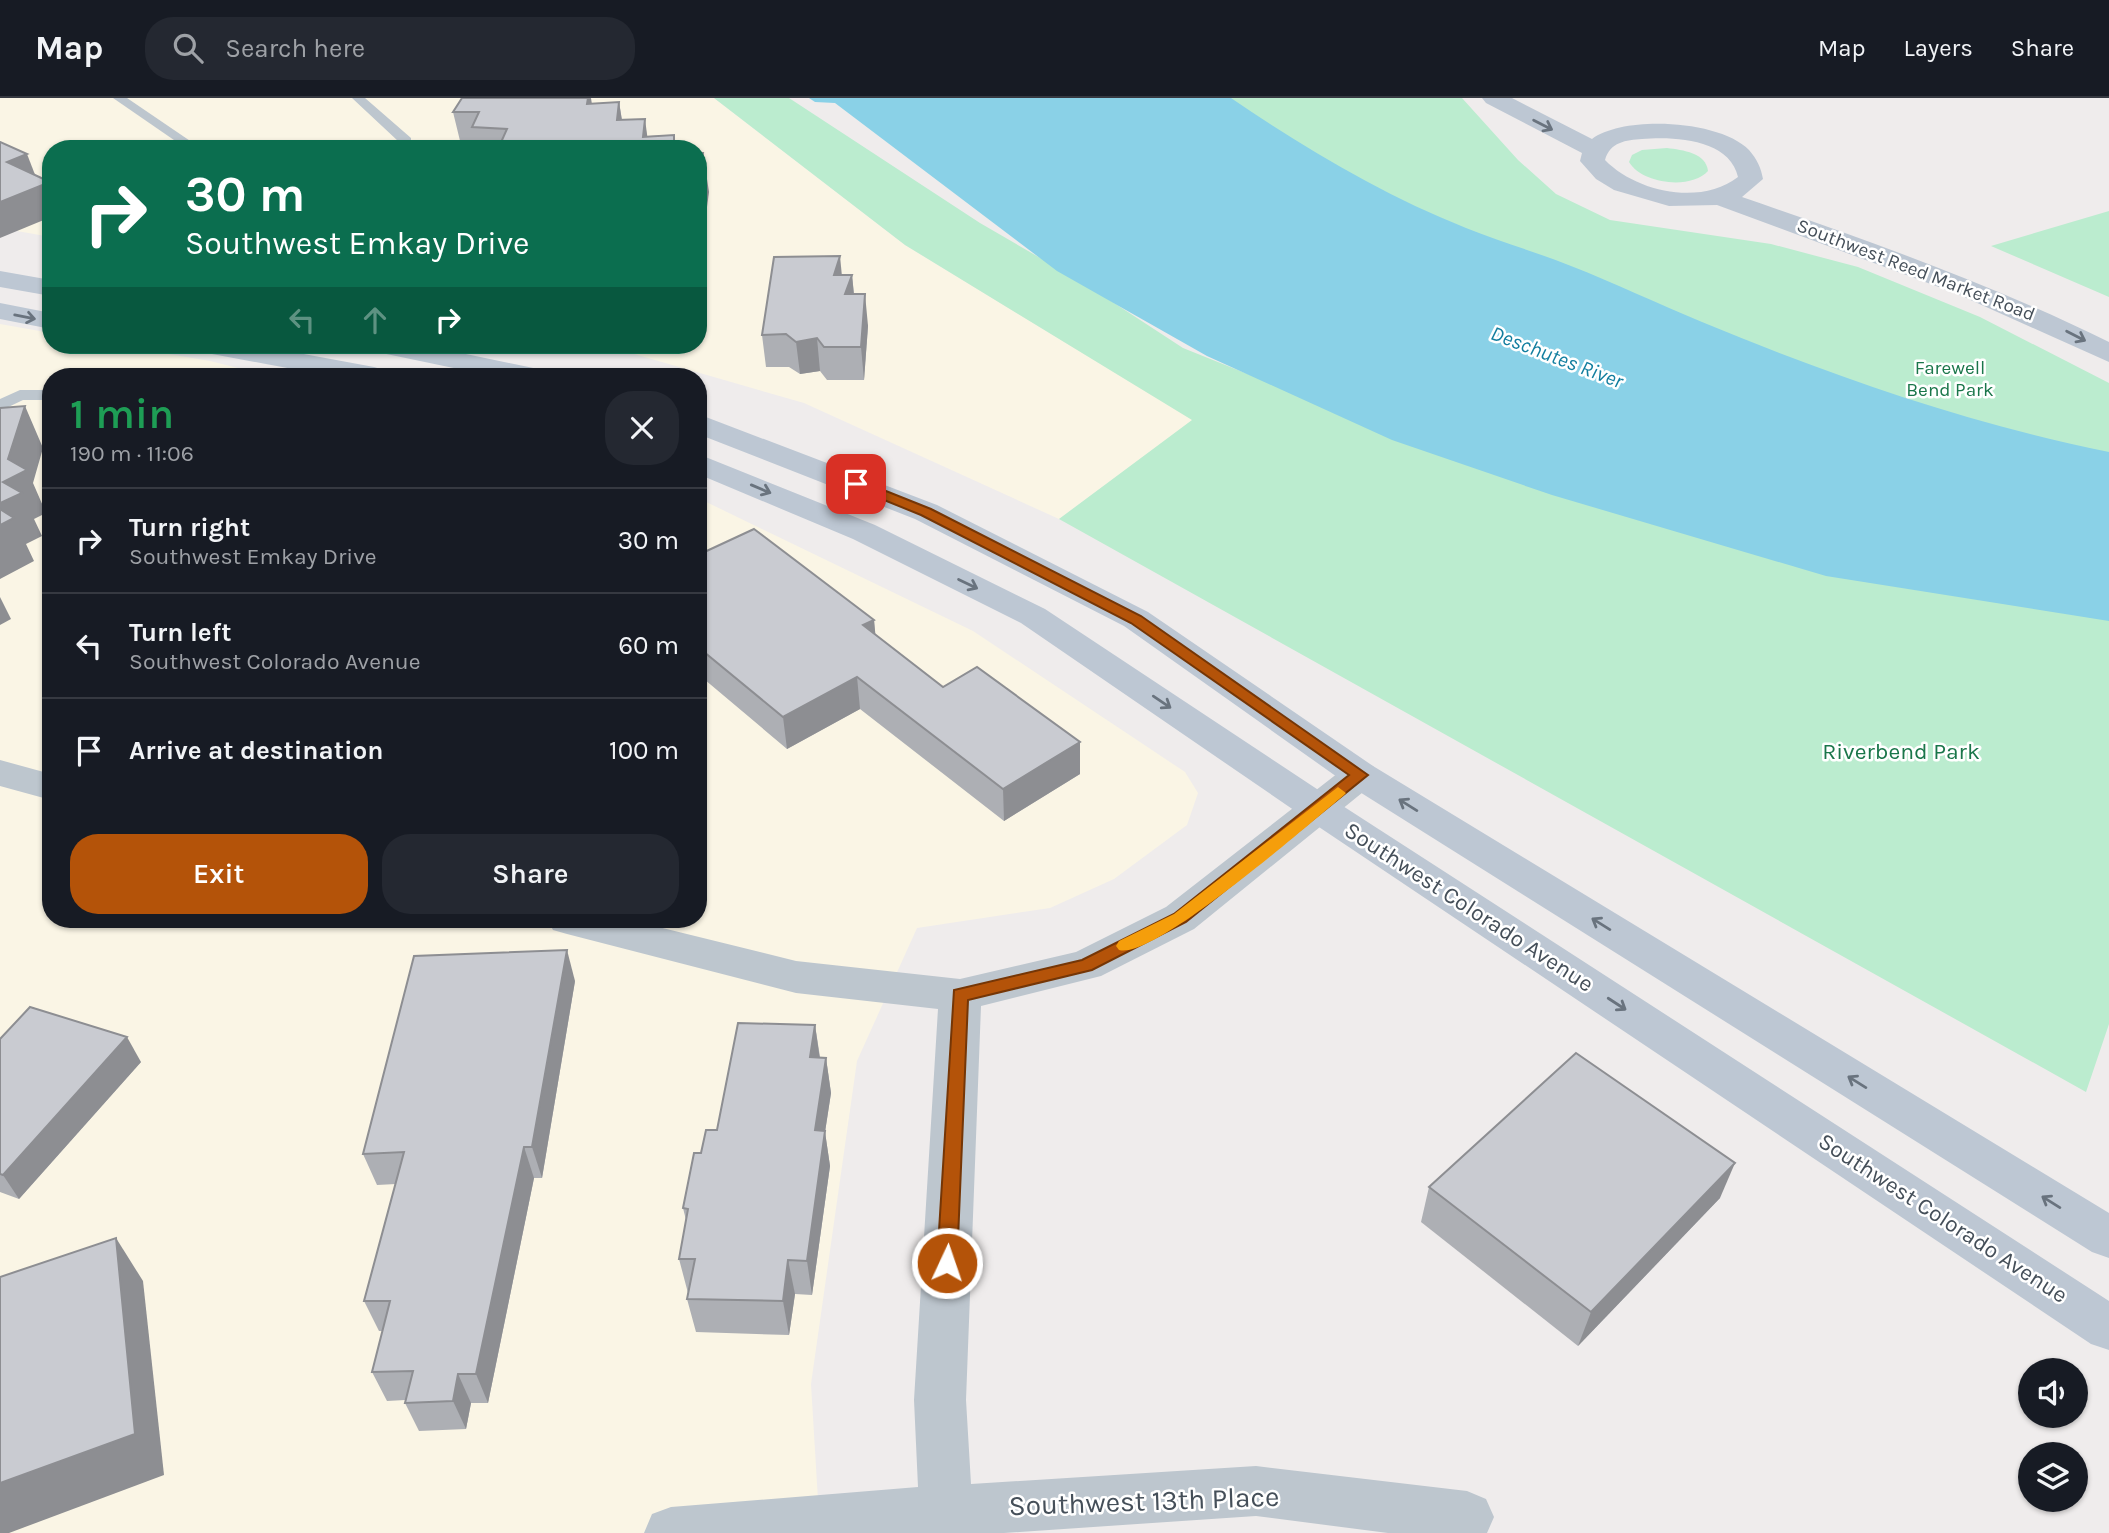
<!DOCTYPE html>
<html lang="en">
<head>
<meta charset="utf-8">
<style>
  :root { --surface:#171b24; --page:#242831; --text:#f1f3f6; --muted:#9ea1a6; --line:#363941; --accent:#b45309 }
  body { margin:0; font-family:Karla,sans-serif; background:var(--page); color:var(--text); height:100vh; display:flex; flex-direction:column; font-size:26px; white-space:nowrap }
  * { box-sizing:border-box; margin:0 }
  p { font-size:23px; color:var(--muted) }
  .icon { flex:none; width:38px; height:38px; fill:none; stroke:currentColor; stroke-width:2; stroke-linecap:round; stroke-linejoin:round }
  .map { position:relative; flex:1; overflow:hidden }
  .side { position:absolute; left:42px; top:270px; width:665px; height:560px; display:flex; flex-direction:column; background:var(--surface); border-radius:28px; box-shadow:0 2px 5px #0004 }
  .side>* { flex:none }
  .guide { position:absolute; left:42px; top:42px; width:665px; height:214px; border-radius:28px; box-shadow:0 2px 5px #0004; background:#0b6e4f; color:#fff; overflow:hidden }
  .controls { position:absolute; left:2018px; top:1260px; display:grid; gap:14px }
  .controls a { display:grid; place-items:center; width:70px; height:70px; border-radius:50%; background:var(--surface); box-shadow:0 2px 5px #0004; font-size:35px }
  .pin { position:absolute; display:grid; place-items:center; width:60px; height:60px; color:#fff; margin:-30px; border-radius:14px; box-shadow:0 4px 10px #0006 }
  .me { position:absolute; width:77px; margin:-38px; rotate:3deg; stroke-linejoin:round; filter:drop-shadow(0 0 5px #0008) }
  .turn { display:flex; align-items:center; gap:24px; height:147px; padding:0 28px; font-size:32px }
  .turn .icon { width:91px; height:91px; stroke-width:2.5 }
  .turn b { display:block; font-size:49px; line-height:60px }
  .lanes { display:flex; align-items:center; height:66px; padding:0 28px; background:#0003; justify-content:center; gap:35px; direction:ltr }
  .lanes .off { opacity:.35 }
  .round { display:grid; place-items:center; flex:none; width:74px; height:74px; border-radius:28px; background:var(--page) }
  .headline { display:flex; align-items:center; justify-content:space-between; height:119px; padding:0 28px }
  h1 { font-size:42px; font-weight:600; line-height:52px; color:#1e9e55 }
  .button { display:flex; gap:14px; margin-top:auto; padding:14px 28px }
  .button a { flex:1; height:80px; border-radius:28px; background:var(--accent); color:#fff; font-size:28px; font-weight:600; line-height:80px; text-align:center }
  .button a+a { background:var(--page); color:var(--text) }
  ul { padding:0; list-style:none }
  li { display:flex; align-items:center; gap:21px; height:105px; padding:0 28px; border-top:2px solid var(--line) }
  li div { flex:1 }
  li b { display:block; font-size:26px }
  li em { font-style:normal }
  header { display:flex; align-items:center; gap:42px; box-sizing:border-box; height:98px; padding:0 35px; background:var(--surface); border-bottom:2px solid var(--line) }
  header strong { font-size:33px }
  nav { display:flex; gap:38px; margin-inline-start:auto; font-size:24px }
  .search { width:490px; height:63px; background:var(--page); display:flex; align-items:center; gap:18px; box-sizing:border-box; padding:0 24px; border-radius:28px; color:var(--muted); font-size:26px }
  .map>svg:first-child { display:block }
</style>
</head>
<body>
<header>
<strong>Map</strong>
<div class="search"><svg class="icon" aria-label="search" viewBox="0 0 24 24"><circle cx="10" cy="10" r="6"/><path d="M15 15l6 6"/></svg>Search here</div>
<nav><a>Map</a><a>Layers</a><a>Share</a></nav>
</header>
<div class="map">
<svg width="2109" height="1435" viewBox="0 0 2109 1435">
  <rect width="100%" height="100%" fill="#efecec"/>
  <g fill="#faf5e5">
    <polygon points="0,0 714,0 905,147 1193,322 1059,421 804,305 603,247 698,247 698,51 51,51 51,139 0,130"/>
    <polygon points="0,226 51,235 51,247 116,247 210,263 270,278 51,278 51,821 698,821 698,400 973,533 1185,674 1198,695 1187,727 1114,781 1050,810 917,830 857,963 811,1286 820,1435 0,1435"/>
  </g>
  <g fill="#bbeccf">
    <polygon points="714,0 789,0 980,125 1085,186 1183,250 1317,304 2109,466 2109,926 2086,994 1059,421 1192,322 905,147"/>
    <polygon points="1159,0 1462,0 1518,62 1556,96 1610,122 1771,146 1858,169 1980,219 2109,285 2109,393 2065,388"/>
    <path d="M1667 50C1683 52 1706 55 1708 73 1691 92 1642 86 1629 64L1632 57 1642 52Z"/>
    <polygon points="2109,113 2109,199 1991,148"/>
  </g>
  <path fill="#8ad1e7" d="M809 0H1231C1304 50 1383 97 1466 130 1501 144 1536 154 1571 168 1615 185 1658 206 1702 224 1832 278 1970 326 2109 354V523L1826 478 1552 397 1392 342 1207 258 1057 173 835 5 815 4Z"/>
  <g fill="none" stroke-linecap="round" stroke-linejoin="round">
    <g fill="#bdc6ce" fill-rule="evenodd">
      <polygon points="113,0 127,0 202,51 187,51"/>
      <polygon points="352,0 365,0 411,40 411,46 404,51 390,51 398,43"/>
      <polygon points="51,292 51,302 23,302 0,313 0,301 20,292"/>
    </g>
    <g fill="#bdc6ce" fill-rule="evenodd">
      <polygon points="0,662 51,676 51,702 0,688"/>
      <polygon points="1360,664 1373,668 1379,677 1373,686 1194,831 1101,878 981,908 966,1302 971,1386 1256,1368 1467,1393 1486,1401 1494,1419 1487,1435 1388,1435 1256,1418 1004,1435 644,1435 652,1416 671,1409 918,1389 914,1302 938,911 796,895 567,836 553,832 547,821 626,821 796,863 960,881 1076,854 1166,809 1347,668"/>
    </g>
    <g fill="#bdc7d3" fill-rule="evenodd">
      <path d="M1482 0H1512L1592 41C1624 17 1720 22 1749 52 1757 61 1761 70 1763 81L1742 99C1867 142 1991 186 2109 244V264L1955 195 1717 107 1669 108 1614 92 1596 81 1580 63 1582 55 1486 5ZM1642 41C1674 38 1730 41 1738 79 1701 108 1636 94 1605 62 1610 44 1626 42 1642 41Z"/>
      <polygon points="0,173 51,182 51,198 0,189"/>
      <polygon points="0,205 51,215 51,231 0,221"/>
      <polygon points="198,247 255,247 374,269 384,272 389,278 330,278 212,256 202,253"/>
      <polygon points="368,247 423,247 543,272 548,278 492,278 372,253"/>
      <polygon points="698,316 937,407 1148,514 1373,668 2109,1115 2109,1160 2092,1154 1347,686 1124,528 915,421 698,336"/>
      <polygon points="698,356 875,427 1045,511 1332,701 2109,1203 2109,1252 2091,1246 1304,719 1021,525 853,441 698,376"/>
    </g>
  </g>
  <g fill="#adafb4">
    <polygon points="619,4 622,22 647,38 674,37 676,51 462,51 453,14"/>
    <polygon points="842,177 852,177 854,196 868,228 864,282 827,282 820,273 800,276 789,269 766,269 762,237"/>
    <polygon points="698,457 874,522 875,537 943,589 1080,676 1004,723 860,611 787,651 698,576"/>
    <polygon points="575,883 542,1080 534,1080 488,1305 471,1305 466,1331 419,1333 405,1305 405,1302 387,1303 372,1274 383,1233 379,1233 364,1203 396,1086 377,1087 363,1056"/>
    <polygon points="815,927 820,959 826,960 831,995 825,1034 830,1068 812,1197 795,1196 789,1237 696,1234 687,1201 688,1195 679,1161 686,1122 683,1110 701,1055 717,1032"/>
    <polygon points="0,941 141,964 19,1101 0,1094"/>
    <polygon points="1429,1089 1720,1100 1578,1248 1421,1124"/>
  </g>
  <g fill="#8d8e92">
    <polygon points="588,0 591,0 595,26 587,6"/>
    <polygon points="619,4 625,42 617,22"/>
    <polygon points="645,21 649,51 643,39"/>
    <polygon points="703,55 709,94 700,161 698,151 698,92"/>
    <polygon points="27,56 39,87 7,64"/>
    <polygon points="50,84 51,119 0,140 0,104"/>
    <polygon points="840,158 843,189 834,177"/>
    <polygon points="852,177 855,209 845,196"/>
    <polygon points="865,196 868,228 864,282 861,249"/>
    <polygon points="817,240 820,273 800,276 796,244"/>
    <polygon points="25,308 43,350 33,385 46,415 34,421 42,438 26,446 34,463 0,481 0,405 8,361"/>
    <polygon points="0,499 11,521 0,527"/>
    <polygon points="874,522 877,553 863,527"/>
    <polygon points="857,579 860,611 787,651 783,619"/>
    <polygon points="1080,644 1080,676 1004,723 1003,691"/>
    <polygon points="567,852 575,883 542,1080 532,1049"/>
    <polygon points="815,927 820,962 810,959"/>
    <polygon points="127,939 141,964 19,1101 3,1077"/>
    <polygon points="826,960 831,995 825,1034 830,1068 812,1197 807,1163 815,1032"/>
    <polygon points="524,1049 534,1080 488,1305 476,1276"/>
    <polygon points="1735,1065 1720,1100 1578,1248 1591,1214"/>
    <polygon points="116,1140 143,1183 164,1377 9,1435 0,1435 0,1385"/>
    <polygon points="788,1162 795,1196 789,1237 783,1203"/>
    <polygon points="458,1276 471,1305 466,1331 453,1303"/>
  </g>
  <g fill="#c9cbd1" stroke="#8d8e92" stroke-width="2">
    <polygon points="462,0 588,0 587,6 619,4 617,22 645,21 643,39 674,37 674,51 498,51 507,31 472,29 479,14 453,14"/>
    <polygon points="0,44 27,56 7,64 50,84 0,104"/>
    <polygon points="698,55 703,55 698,92"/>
    <polygon points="840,158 834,177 852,177 845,196 865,196 861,249 824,249 817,240 796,244 786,236 762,237 774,159"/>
    <polygon points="266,271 296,278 255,278"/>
    <polygon points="25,308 8,361 27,372 3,384 22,395 0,405 0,310"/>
    <polygon points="0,411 14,420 0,427"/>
    <polygon points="754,431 874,522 863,527 943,589 977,569 1080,644 1003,691 857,579 783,619 698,549 698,457"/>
    <polygon points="567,852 532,1049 524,1049 476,1276 458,1276 453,1303 405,1305 413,1273 372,1274 390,1203 364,1203 404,1054 363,1056 414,858"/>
    <polygon points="30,909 127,939 3,1077 0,1076 0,941"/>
    <polygon points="738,925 815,927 810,959 826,960 815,1032 825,1033 807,1163 788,1162 783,1203 687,1201 695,1161 679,1161 688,1111 683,1110 694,1055 701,1055 706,1032 717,1032"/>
    <polygon points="1576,955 1735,1065 1591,1214 1429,1089"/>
    <polygon points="116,1140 135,1336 0,1385 0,1179"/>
  </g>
  <defs><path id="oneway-shaft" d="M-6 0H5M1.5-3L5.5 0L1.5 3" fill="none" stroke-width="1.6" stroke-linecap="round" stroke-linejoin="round" transform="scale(1.75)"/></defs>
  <g stroke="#69737e">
    <use href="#oneway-shaft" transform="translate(1543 27) rotate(27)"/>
    <use href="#oneway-shaft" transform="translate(25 219) rotate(11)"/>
    <use href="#oneway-shaft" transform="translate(2076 238) rotate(27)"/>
    <use href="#oneway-shaft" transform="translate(761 391) rotate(23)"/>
    <use href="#oneway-shaft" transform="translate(968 486) rotate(26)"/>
    <use href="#oneway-shaft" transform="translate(1162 604) rotate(34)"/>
    <use href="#oneway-shaft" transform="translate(1408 707) rotate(-148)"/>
    <use href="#oneway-shaft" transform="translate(1601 826) rotate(-148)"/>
    <use href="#oneway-shaft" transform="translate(1617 906) rotate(33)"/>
    <use href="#oneway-shaft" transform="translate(1857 984) rotate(-148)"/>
    <use href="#oneway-shaft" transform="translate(2051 1104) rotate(-148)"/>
  </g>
  <polygon fill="#b45309" stroke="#753606" stroke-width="2" points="852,383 861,383 931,411 1141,518 1368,677 1186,824 1092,872 968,902 957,1165 954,1171 947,1174 940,1171 937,1165 954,892 1082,862 1174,816 1349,677 1131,525 921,417 852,389"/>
  <path fill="#f59e0b" d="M1338 689 1346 695 1343 698C1310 725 1153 863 1119 852L1116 848 1119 843 1174 816Z"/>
  <g text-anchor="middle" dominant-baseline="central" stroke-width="5" stroke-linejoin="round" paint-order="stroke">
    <g font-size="19" fill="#454f59" stroke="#fff">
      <text transform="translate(1916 172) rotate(21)">Southwest Reed Market Road</text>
    </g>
    <g font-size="19" fill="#1a764a" stroke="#fff">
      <text x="1950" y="270">Farewell<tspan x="1950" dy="22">Bend Park</tspan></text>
    </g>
    <g font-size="21" font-style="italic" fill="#127e9f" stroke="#fff">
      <text transform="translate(1557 259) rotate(21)">Deschutes River</text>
    </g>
    <g font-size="23" fill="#1a764a" stroke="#fff">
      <text x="1901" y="653">Riverbend Park</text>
    </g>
    <g font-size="23" fill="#454f59" stroke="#fff">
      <text transform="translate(1469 809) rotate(33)">Southwest Colorado Avenue</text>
      <text transform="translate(1943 1120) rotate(33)">Southwest Colorado Avenue</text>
    </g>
    <g font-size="28" fill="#454f59" stroke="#fff">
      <text transform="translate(1144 1403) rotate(-2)">Southwest 13th Place</text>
    </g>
  </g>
</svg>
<div class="controls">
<a><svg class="icon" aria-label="sound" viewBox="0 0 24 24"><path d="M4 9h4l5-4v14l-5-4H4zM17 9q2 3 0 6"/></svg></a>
<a><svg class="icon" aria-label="layers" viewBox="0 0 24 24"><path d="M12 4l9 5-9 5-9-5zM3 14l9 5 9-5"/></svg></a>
</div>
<div class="pin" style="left:856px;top:386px;background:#d93025"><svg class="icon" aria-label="arrive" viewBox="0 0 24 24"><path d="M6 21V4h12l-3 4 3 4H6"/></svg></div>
<svg class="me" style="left:947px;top:1165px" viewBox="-20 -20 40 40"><circle r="17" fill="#b45309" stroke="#fff" stroke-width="3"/><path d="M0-11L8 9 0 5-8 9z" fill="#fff"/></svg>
<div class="guide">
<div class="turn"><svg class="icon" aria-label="right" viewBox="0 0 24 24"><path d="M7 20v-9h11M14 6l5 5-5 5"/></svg><div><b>30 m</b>Southwest Emkay Drive</div></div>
<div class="lanes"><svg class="icon off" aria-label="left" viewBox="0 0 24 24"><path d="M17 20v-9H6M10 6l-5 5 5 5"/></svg><svg class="icon off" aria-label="ahead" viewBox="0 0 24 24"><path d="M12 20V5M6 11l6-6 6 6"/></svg><svg class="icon" aria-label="right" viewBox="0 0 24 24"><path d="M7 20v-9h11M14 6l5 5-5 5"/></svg></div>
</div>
<section class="side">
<div class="headline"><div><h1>1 min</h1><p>190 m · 11:06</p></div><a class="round"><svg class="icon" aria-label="close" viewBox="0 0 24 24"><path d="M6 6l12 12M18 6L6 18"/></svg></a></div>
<ul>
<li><svg class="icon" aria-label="right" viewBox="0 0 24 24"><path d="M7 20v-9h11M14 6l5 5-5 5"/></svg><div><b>Turn right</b><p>Southwest Emkay Drive</p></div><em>30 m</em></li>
<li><svg class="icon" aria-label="left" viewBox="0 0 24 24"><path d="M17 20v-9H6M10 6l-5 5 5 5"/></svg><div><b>Turn left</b><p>Southwest Colorado Avenue</p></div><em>60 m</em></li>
<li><svg class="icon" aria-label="arrive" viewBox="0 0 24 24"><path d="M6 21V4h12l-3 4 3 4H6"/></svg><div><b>Arrive at destination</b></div><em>100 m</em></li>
</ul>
<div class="button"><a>Exit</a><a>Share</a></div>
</section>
</div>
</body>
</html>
